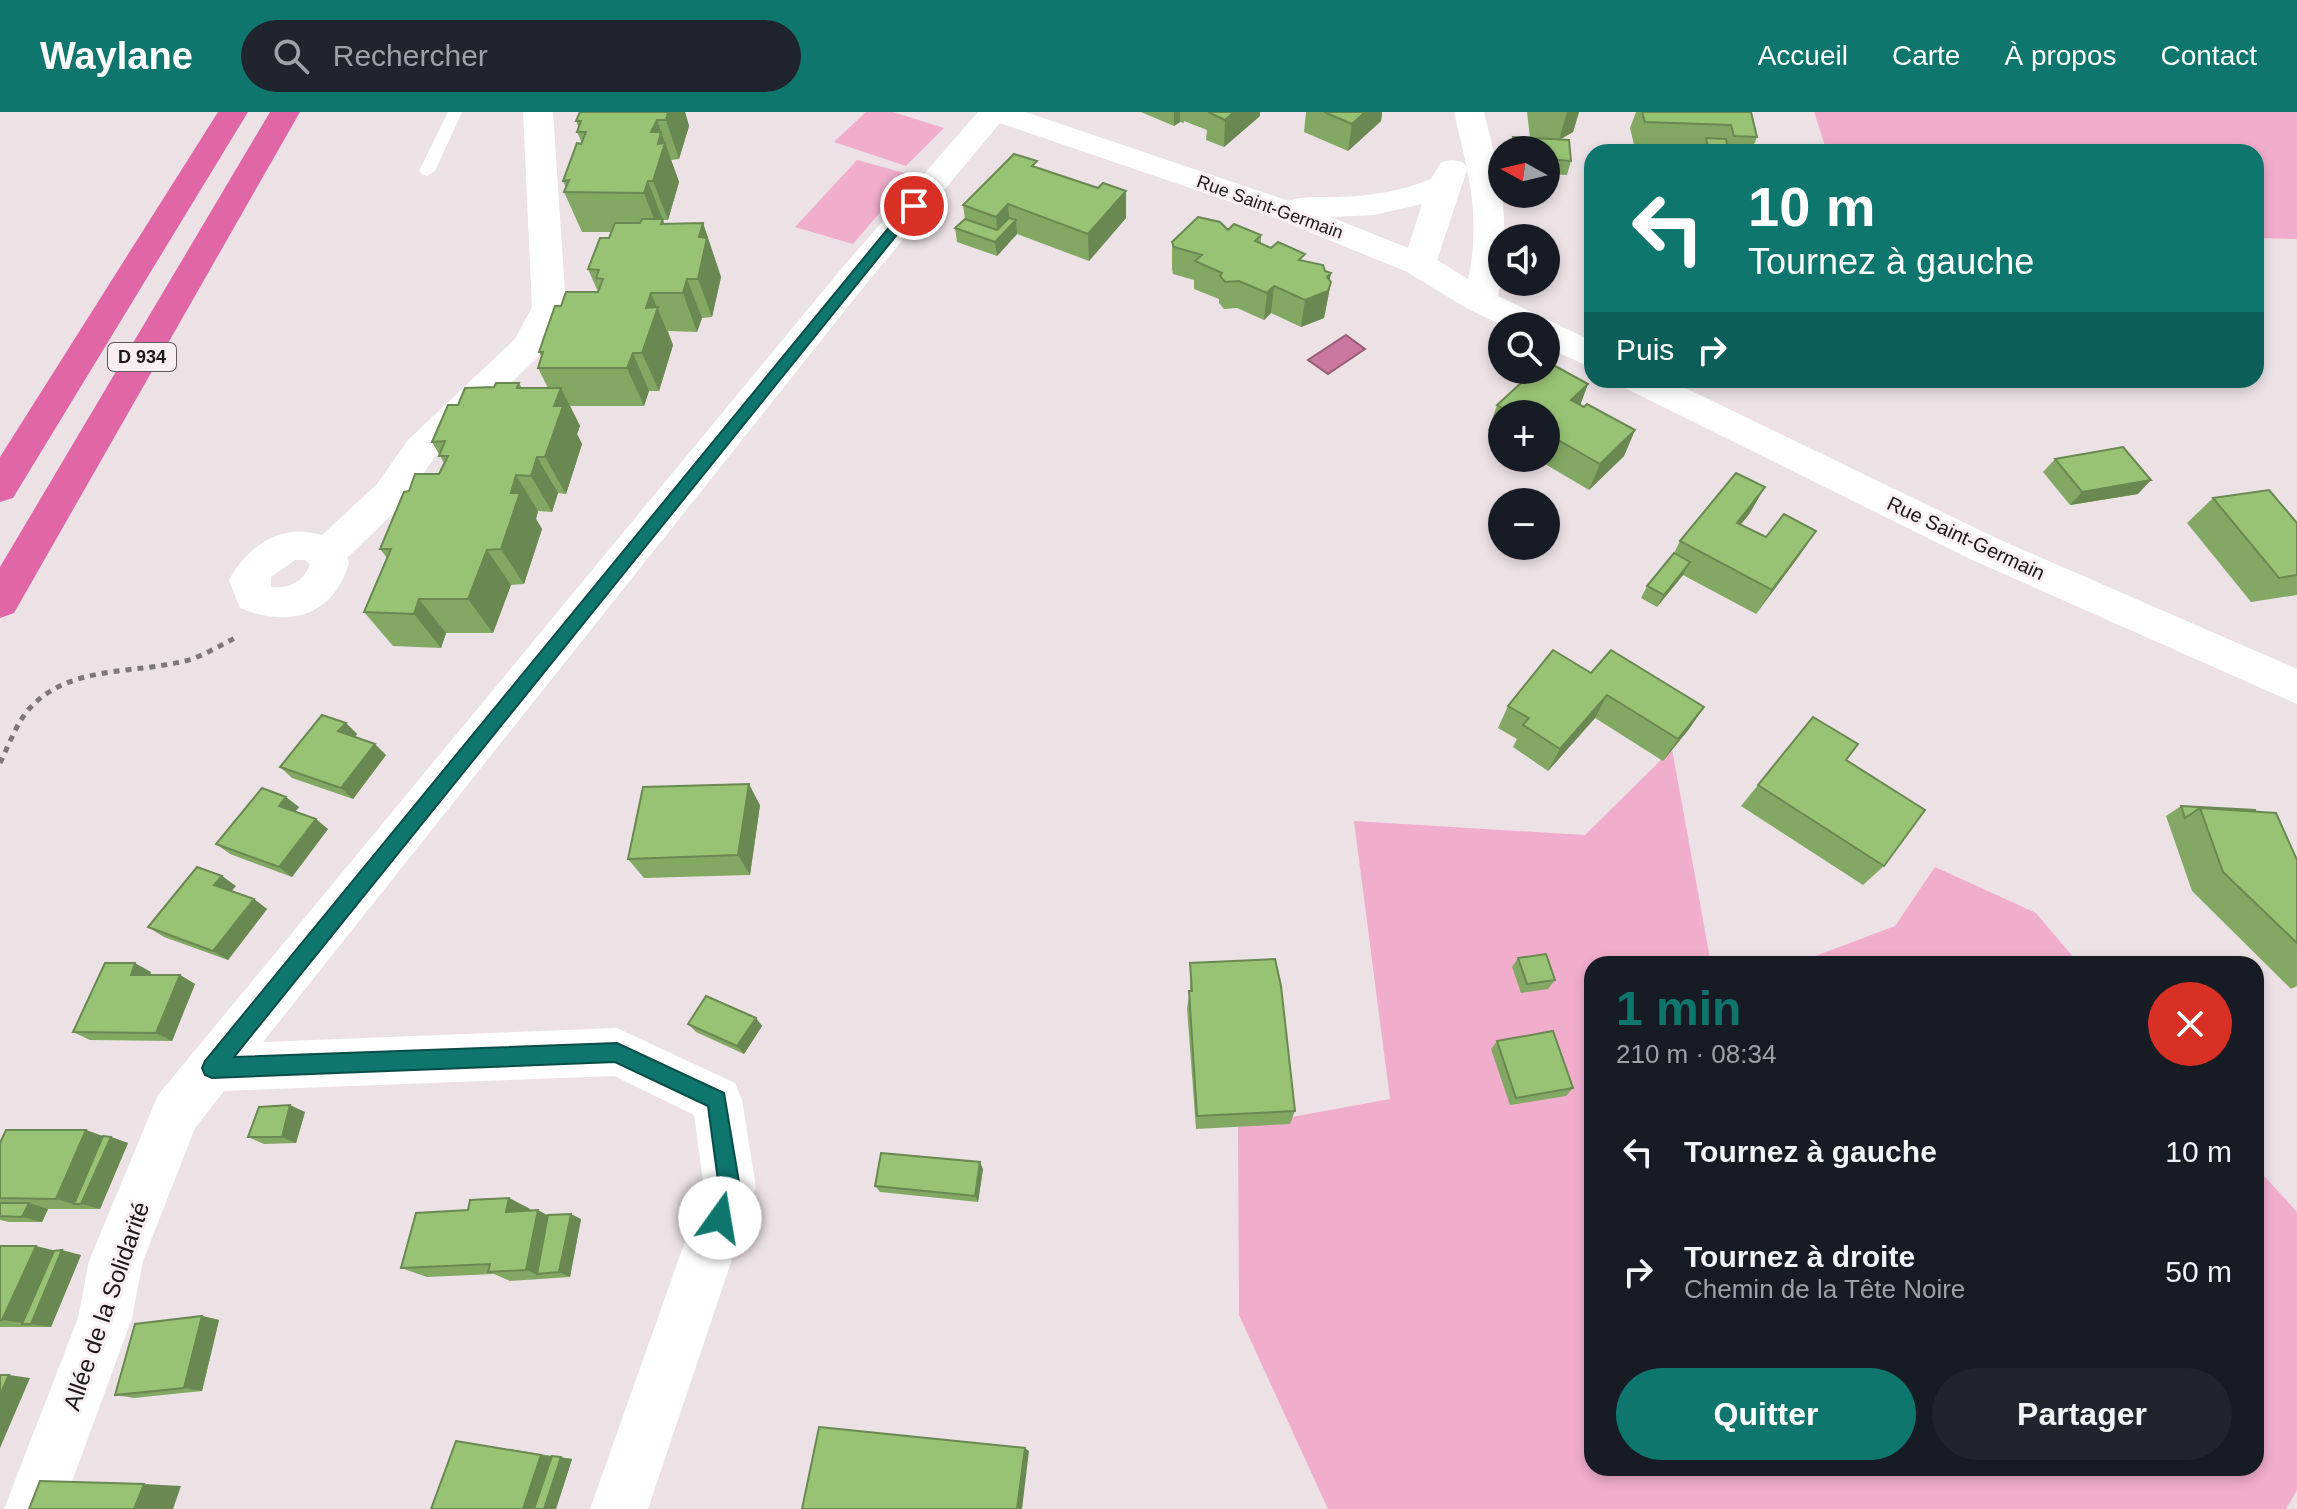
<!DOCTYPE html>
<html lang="fr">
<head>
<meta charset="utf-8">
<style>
  :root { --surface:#171b24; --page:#20242c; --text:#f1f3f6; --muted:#9ea1a6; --accent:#0f766e }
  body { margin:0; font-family:Helvetica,sans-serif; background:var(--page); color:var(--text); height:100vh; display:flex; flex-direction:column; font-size:30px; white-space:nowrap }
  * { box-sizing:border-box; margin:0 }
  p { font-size:26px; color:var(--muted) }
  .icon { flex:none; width:44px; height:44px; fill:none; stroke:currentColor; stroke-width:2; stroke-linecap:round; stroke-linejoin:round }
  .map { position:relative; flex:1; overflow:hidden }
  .details { position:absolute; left:1584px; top:844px; width:680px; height:520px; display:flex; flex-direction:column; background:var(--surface); border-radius:24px; box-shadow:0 4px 12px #0003 }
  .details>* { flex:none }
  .banner { position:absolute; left:1584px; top:32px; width:680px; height:244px; border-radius:24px; box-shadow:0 4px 12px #0003; background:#0f766e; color:#fff; overflow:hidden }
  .needle { width:52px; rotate:278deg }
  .controls { position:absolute; left:1488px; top:24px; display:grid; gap:16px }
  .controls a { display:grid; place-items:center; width:72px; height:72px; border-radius:50%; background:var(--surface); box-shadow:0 4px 12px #0003; font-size:40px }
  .pin { position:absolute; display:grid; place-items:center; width:68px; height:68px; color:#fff; margin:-34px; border:4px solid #fff; border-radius:50%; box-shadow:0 2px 8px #0007 }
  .me { position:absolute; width:88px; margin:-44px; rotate:13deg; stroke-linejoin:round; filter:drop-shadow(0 0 6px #0008) }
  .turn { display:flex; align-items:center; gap:28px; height:168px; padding:0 32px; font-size:36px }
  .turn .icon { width:104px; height:104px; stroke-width:2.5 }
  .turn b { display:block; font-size:56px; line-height:68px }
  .then { display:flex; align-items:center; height:76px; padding:0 32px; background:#0003; gap:16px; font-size:30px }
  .round { display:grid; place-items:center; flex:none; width:84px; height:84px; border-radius:42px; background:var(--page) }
  .summary { display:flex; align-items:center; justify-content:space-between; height:136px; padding:0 32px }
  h1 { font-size:48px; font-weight:600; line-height:60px; color:var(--accent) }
  .primary-button { display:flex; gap:16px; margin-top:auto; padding:16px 32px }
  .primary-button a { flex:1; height:92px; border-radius:48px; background:var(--accent); color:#fff; font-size:32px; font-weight:600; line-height:92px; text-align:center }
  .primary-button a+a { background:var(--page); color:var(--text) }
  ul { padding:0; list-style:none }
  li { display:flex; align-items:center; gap:24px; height:120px; padding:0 32px }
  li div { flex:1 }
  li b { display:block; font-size:30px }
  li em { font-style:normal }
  header { display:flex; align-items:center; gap:48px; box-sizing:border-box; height:112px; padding:0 40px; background:var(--accent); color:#fff }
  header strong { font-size:38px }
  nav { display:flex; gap:44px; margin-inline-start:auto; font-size:28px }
  .search { width:560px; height:72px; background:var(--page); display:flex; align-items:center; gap:20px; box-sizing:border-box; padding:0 28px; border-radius:44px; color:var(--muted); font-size:30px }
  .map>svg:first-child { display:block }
</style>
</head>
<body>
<header>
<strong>Waylane</strong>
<div class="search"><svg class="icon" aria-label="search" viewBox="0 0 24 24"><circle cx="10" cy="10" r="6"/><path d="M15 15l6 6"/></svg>Rechercher</div>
<nav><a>Accueil</a><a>Carte</a><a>À propos</a><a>Contact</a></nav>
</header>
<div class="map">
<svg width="2297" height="1397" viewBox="0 0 2297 1397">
  <rect width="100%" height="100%" fill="#ece2e6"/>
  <g fill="#f1adcc">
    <polygon points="866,0 893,0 944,16 906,54 834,30"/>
    <polygon points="1814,0 2297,0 2297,127 2256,126 2256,40 1827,40"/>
    <polygon points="857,48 912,63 853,132 795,115"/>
    <polygon points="1672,637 1711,852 1592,852 1592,1356 2256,1356 2256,1055 2297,1100 2297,1378 2286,1397 1328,1397 1239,1203 1238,1015 1390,987 1354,709 1585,723"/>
    <polygon points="1935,755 2036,801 2079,852 1794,852 1895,814"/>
  </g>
  <polygon fill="#cb78a0" stroke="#975c78" stroke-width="2" points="1346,223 1365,237 1328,262 1308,248"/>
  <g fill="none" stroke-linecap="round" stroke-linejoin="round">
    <path stroke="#7d777a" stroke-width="5" stroke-dasharray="6 6" stroke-linecap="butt" d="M0 651C9 633 16 612 29 597 68 553 133 562 185 549 203 544 219 534 235 526"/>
    <polygon fill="#fff" fill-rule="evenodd" points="448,0 462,0 435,59 427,64 422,62 419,59"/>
    <g fill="#fff" fill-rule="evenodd">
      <path d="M523 0H553L566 195 541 242 434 346 403 392 347 446 349 451C333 505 289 516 240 496L229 468C248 434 281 410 322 423L377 372 408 328 515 227 532 195ZM295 448H305L310 452C304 470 288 477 271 475V465Z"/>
      <polygon points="978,0 1009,0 866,172 263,930 617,916 735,971 742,988 756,1076 648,1397 590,1397 704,1076 694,1003 614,964 224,979 195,1016 143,1149 132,1206 62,1397 4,1397 78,1206 89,1149 158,983 842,156"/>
    </g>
    <g fill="#fff" fill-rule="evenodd">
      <path d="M981 0H1025L1289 89C1305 83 1322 86 1339 85 1371 84 1401 79 1431 67L1441 50 1452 48 1463 50 1467 56 1454 0H1484L1502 73 1505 126H1502V164L1498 184 1592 229V256L1546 235V214H1504L1468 197 1407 160 1263 101 985 6ZM1467 58C1475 92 1476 133 1468 167L1437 148ZM1422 92 1408 136 1331 105 1374 103Z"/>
      <polygon points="1621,268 1669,268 1996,426 2297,557 2297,592 1968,446 1627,277"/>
    </g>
    <g fill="#e066a6" fill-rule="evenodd">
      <polygon points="218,0 248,0 13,386 0,390 0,345"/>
      <polygon points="270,0 300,0 14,501 0,506 0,455"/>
    </g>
  </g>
  <g fill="#83a864">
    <polygon points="580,0 685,0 689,14 679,47 671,48 679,70 668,108 663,108 664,112 703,111 721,165 712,205 702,206 697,220 668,219 673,233 659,279 649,279 644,294 570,294 580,314 577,322 582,332 566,382 558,381 552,400 538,399 536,407 542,417 524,472 511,473 493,521 446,521 441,536 393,534 364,500 387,446 380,437 409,379 439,362 444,351 432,330 458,293 494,275 519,271 522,276 548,276 538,256 542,246 539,240 561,194 598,180 588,157 609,126 612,120 582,120 564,80 566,76 563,69 582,31 577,20 579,16 576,9"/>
    <polygon points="1141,0 1260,0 1260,4 1224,35 1206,28 1207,18 1184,9 1184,11 1180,10 1174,14"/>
    <polygon points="1306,0 1382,0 1381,9 1348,39 1304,20"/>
    <polygon points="1527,0 1579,0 1573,20 1559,28 1571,49 1567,63 1546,62 1546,38 1509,38 1513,25 1530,26"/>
    <polygon points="1636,0 1751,0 1757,25 1751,40 1700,40 1635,37 1630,16"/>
    <polygon points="1037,56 1126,106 1089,149 1017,122 997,144 957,130 955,116 965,107 963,93"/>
    <polygon points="1228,118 1261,123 1261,132 1304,149 1330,169 1331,170 1324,206 1301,215 1271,201 1264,208 1237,196 1224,197 1219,191 1219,187 1194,177 1194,168 1173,162 1172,157 1172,130"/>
    <polygon points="1974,268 2053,268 2050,271 1975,270"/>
    <polygon points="1588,272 1580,293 1635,318 1624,344 1589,378 1535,346 1546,346 1546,302 1502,302 1502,327 1488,319 1497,293"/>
    <polygon points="2055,347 2138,382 2070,393 2043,360"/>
    <polygon points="2213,386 2297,411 2297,483 2251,490 2187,411"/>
    <polygon points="1750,401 1741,412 1766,425 1816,419 1799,444 1756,502 1683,463 1657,495 1641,486 1647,474 1674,441 1680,429"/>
    <polygon points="1591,561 1704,595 1689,617 1663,649 1595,606 1548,659 1513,635 1517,627 1498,616 1508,594"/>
    <polygon points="1813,605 1846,648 1884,754 1863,773 1741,694"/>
    <polygon points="346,611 357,622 355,625 386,643 353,687 292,666 280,655"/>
    <polygon points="760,693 750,763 644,766 628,747"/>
    <polygon points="2181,694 2255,698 2297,748 2297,874 2291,877 2192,779 2166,704"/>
    <polygon points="299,695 295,699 328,717 292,765 230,742 216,732"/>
    <polygon points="236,774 231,779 254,787 267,797 228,848 164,825 148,815"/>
    <polygon points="1518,846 1555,868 1548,877 1521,881 1512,855"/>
    <polygon points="1190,851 1295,999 1290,1012 1196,1017 1187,896 1190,879"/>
    <polygon points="151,860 150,863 180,863 195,872 172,929 90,928 73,920"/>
    <polygon points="756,906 762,914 744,942 696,920 688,912"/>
    <polygon points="1497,929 1573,976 1566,984 1510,993 1491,937"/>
    <polygon points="305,1000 296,1031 264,1032 248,1025"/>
    <polygon points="86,1018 103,1024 111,1025 128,1031 100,1097 48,1097 42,1110 9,1110 0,1108 0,1031"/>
    <polygon points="983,1057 978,1090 880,1080 875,1074"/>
    <polygon points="509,1086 530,1097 530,1098 548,1103 581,1107 570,1165 510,1169 494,1162 427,1165 401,1156 468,1098"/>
    <polygon points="0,1134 54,1139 81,1143 51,1215 0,1215"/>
    <polygon points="202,1204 219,1208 202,1279 134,1286 115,1283"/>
    <polygon points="456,1329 572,1347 556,1397"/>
  </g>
  <g fill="#6a8851">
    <polygon points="668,0 685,0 689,14 679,47 666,8"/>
    <polygon points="1174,0 1180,0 1180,10 1174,14"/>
    <polygon points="1234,0 1260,0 1260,4 1224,35 1225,8"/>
    <polygon points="1364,0 1382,0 1381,9 1348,39 1352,12"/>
    <polygon points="1567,0 1579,0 1573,20 1559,28"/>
    <polygon points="657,8 679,70 668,108 653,69 651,20"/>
    <polygon points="648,69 677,145 659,120 644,81"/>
    <polygon points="1126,79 1126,106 1089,149 1088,122"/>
    <polygon points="1008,92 1010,114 1016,108 1017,122 997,144 995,130 998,126 996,105"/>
    <polygon points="703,111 721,165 712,205 698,167 699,125"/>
    <polygon points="1331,161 1328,179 1331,170 1324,206 1301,215 1305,188"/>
    <polygon points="687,167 702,206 697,220 683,181"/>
    <polygon points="1274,174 1271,201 1264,208 1267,181"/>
    <polygon points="651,181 673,233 659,279 642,241 646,196"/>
    <polygon points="633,241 649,279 644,294 627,256"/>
    <polygon points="1588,272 1578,299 1571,288"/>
    <polygon points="561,276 580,314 577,322 582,332 566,382 545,345 554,294"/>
    <polygon points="1635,318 1624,344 1589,378 1600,352"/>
    <polygon points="537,345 558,381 552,400 531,364"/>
    <polygon points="516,363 538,399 536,407 542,417 524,472 501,437 511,381"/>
    <polygon points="2151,368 2138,382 2070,393 2082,380"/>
    <polygon points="1765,375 1750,401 1722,436 1737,411"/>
    <polygon points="1816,419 1799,444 1756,502 1772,478"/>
    <polygon points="487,438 511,473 493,521 468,487"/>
    <polygon points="1690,450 1683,463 1657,495 1664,483"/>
    <polygon points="419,487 446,521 441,536 414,502"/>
    <polygon points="1607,583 1595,606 1548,659 1560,637"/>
    <polygon points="1704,595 1689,617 1663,649 1678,627"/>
    <polygon points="346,611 357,622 350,631 338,619"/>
    <polygon points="375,632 386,643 353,687 341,676"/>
    <polygon points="749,672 760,693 750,763 738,743"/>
    <polygon points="286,685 299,695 292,704 279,694"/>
    <polygon points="316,707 328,717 292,765 279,755"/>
    <polygon points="222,764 236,774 228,783 214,773"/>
    <polygon points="254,787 267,797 228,848 213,839"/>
    <polygon points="135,851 151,860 147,872 131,863"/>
    <polygon points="180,863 195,872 172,929 156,921"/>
    <polygon points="756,906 762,914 744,942 737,934"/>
    <polygon points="290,993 305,1000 296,1031 282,1025"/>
    <polygon points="86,1018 110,1027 111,1025 128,1031 100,1097 81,1092 74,1092 93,1098 56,1087"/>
    <polygon points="980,1050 983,1057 978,1090 975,1084"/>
    <polygon points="509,1086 530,1097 528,1110 506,1100"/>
    <polygon points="29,1091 48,1097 42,1110 22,1105"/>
    <polygon points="538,1098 558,1109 537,1162 548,1167 526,1158"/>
    <polygon points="571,1102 581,1107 570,1165 559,1160"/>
    <polygon points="36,1134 61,1140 62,1138 81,1143 51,1215 2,1208"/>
    <polygon points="202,1204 219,1208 202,1279 184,1276"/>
    <polygon points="9,1263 30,1266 0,1336 0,1283"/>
    <polygon points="1025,1336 1029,1339 1022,1397 1017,1397"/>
    <polygon points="541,1343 572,1347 556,1397 523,1397"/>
    <polygon points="144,1372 181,1374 173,1397 134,1397"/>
  </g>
  <g fill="#98c374" stroke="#6a8851" stroke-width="2">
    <polygon points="580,0 668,0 666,8 657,8 651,20 661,20 658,32 665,31 653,69 648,69 644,81 564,80 569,68 563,69 577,31 581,32 586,20 577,20 581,9 576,9"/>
    <polygon points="1208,0 1234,0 1225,8"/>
    <polygon points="1324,0 1365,0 1352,12"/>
    <polygon points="1642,0 1751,0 1757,25 1734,24 1731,13 1645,10"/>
    <polygon points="1513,25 1569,28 1571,49 1546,47 1546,38 1515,38"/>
    <polygon points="1706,26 1726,27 1728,37 1708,36"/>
    <polygon points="1014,42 1037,49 1032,54 1098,76 1103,71 1126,79 1088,122 1008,92 996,105 963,93"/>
    <polygon points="1198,105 1220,110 1228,118 1234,112 1261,123 1255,129 1271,136 1278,130 1305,142 1299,148 1323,153 1325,159 1331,161 1327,165 1331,170 1328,179 1305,188 1274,174 1267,181 1239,169 1225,170 1220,164 1222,161 1195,149 1202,143 1174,135 1172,130"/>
    <polygon points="1009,106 1016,108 995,130 955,116 965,107 997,118"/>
    <polygon points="642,107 663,107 661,112 703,111 699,125 707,126 698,167 687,167 683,181 651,181 646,196 658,195 642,241 633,241 627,256 538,256 543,240 539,240 555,194 561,194 566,180 598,180 603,167 596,166 599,158 588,157 600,126 609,126 615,111 640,111"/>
    <polygon points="1546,249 1588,272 1571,288 1584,295 1587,292 1635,318 1600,352 1546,321 1546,302 1513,302 1497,293 1535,258 1546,258"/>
    <polygon points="496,271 519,271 517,276 561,276 554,294 563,294 545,345 537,345 531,364 516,363 511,381 520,381 501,437 487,438 468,487 419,487 414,502 364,500 391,437 380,437 404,380 409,379 415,362 439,362 448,344 439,344 445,329 432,330 448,293 458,293 465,276 494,275"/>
    <polygon points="2123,335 2151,368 2082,380 2055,347"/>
    <polygon points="1736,361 1765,375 1737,411 1766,425 1784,402 1816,419 1772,478 1680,429"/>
    <polygon points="2269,378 2297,411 2297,463 2279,466 2213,386"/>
    <polygon points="1674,441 1690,450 1664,483 1647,474"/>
    <polygon points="1553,538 1591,561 1611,538 1704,595 1678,627 1607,583 1560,637 1523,613 1529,606 1508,594"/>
    <polygon points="322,603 346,611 338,619 375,632 341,676 280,655"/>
    <polygon points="1813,605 1858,632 1846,648 1925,698 1884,754 1758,673"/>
    <polygon points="749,672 738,743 628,747 643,675"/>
    <polygon points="262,676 286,685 279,694 316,707 279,755 216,732"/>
    <polygon points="2181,694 2255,698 2255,700 2200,696 2185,706"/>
    <polygon points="2200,696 2276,701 2297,748 2297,831 2223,760"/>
    <polygon points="197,755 222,764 214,773 254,787 213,839 148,815"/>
    <polygon points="1546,842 1555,868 1527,872 1518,846"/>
    <polygon points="1275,847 1281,874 1295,999 1197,1004 1189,879 1192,879 1190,851"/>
    <polygon points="105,851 135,851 131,863 180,863 156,921 73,920"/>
    <polygon points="706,884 756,906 737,934 688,912"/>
    <polygon points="1553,919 1573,976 1516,986 1497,929"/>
    <polygon points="290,993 282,1025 248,1025 259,995"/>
    <polygon points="6,1018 86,1018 56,1087 0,1086 0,1031"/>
    <polygon points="103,1024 111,1025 81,1092 74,1092"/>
    <polygon points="881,1041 980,1050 975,1084 875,1074"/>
    <polygon points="509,1086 506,1100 538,1098 526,1158 488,1160 490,1152 401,1156 416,1101 468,1098 470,1088"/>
    <polygon points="0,1091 29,1091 22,1105 0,1104"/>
    <polygon points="571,1102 559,1160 537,1162 548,1103"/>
    <polygon points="0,1134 36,1134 2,1208 0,1208"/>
    <polygon points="62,1138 31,1212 22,1212 54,1139"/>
    <polygon points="202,1204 184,1276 115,1283 135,1212"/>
    <polygon points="0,1263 9,1263 0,1283"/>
    <polygon points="819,1315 1025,1336 1017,1397 802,1397"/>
    <polygon points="456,1329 541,1343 523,1397 431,1397"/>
    <polygon points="552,1344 561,1345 544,1397 534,1397"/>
    <polygon points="40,1369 144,1372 134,1397 29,1397"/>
  </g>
  <polygon fill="#0f766e" stroke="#0a4d48" stroke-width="2" points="909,91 920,94 234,945 617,931 724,981 740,1076 727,1113 720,1116 712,1113 709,1106 719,1076 708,994 615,950 212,966 205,963 202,956 205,949"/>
  <g text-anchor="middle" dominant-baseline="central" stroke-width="6" stroke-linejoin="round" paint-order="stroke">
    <g font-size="18" fill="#1d191b" stroke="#f9eff3">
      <text transform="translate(1270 95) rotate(20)">Rue Saint-Germain</text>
    </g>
    <rect fill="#f9eff3" stroke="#5f595c" stroke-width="2" x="108" y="231" width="68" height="28" rx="6"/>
    <g font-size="18" font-weight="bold" fill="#1d191b">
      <text x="142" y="245">D 934</text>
    </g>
    <g font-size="20" fill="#1d191b" stroke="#f9eff3">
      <text transform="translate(1966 426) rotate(25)">Rue Saint-Germain</text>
    </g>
    <g font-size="24" fill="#1d191b" stroke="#f9eff3">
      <text transform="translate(106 1194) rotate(-71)">Allée de la Solidarité</text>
    </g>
  </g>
</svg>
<div class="controls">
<a><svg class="needle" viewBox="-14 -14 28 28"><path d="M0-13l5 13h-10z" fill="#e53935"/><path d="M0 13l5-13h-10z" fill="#9ea1a6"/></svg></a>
<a><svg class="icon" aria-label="sound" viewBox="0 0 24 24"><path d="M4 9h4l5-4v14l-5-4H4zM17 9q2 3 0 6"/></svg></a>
<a><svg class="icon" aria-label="search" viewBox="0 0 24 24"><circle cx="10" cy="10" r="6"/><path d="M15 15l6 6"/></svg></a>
<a>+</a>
<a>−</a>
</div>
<div class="pin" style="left:914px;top:94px;background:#d93025"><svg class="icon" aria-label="arrive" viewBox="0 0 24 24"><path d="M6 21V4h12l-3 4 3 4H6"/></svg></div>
<svg class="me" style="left:720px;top:1106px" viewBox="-20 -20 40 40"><circle r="19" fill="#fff"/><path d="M0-13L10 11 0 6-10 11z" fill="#0f766e"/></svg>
<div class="banner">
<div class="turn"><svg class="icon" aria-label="left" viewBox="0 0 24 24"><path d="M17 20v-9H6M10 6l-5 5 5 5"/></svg><div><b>10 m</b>Tournez à gauche</div></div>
<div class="then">Puis<svg class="icon" aria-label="right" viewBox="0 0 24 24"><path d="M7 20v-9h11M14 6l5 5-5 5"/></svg></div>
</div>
<section class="details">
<div class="summary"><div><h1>1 min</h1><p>210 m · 08:34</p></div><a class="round" style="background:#d93025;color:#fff"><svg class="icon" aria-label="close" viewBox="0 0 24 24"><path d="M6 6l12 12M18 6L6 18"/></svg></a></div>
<ul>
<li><svg class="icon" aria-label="left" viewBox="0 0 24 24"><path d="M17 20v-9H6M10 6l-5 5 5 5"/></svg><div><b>Tournez à gauche</b></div><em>10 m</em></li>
<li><svg class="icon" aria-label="right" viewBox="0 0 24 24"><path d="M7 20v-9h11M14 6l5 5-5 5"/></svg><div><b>Tournez à droite</b><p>Chemin de la Tête Noire</p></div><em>50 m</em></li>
</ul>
<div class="primary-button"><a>Quitter</a><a>Partager</a></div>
</section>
</div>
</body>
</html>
